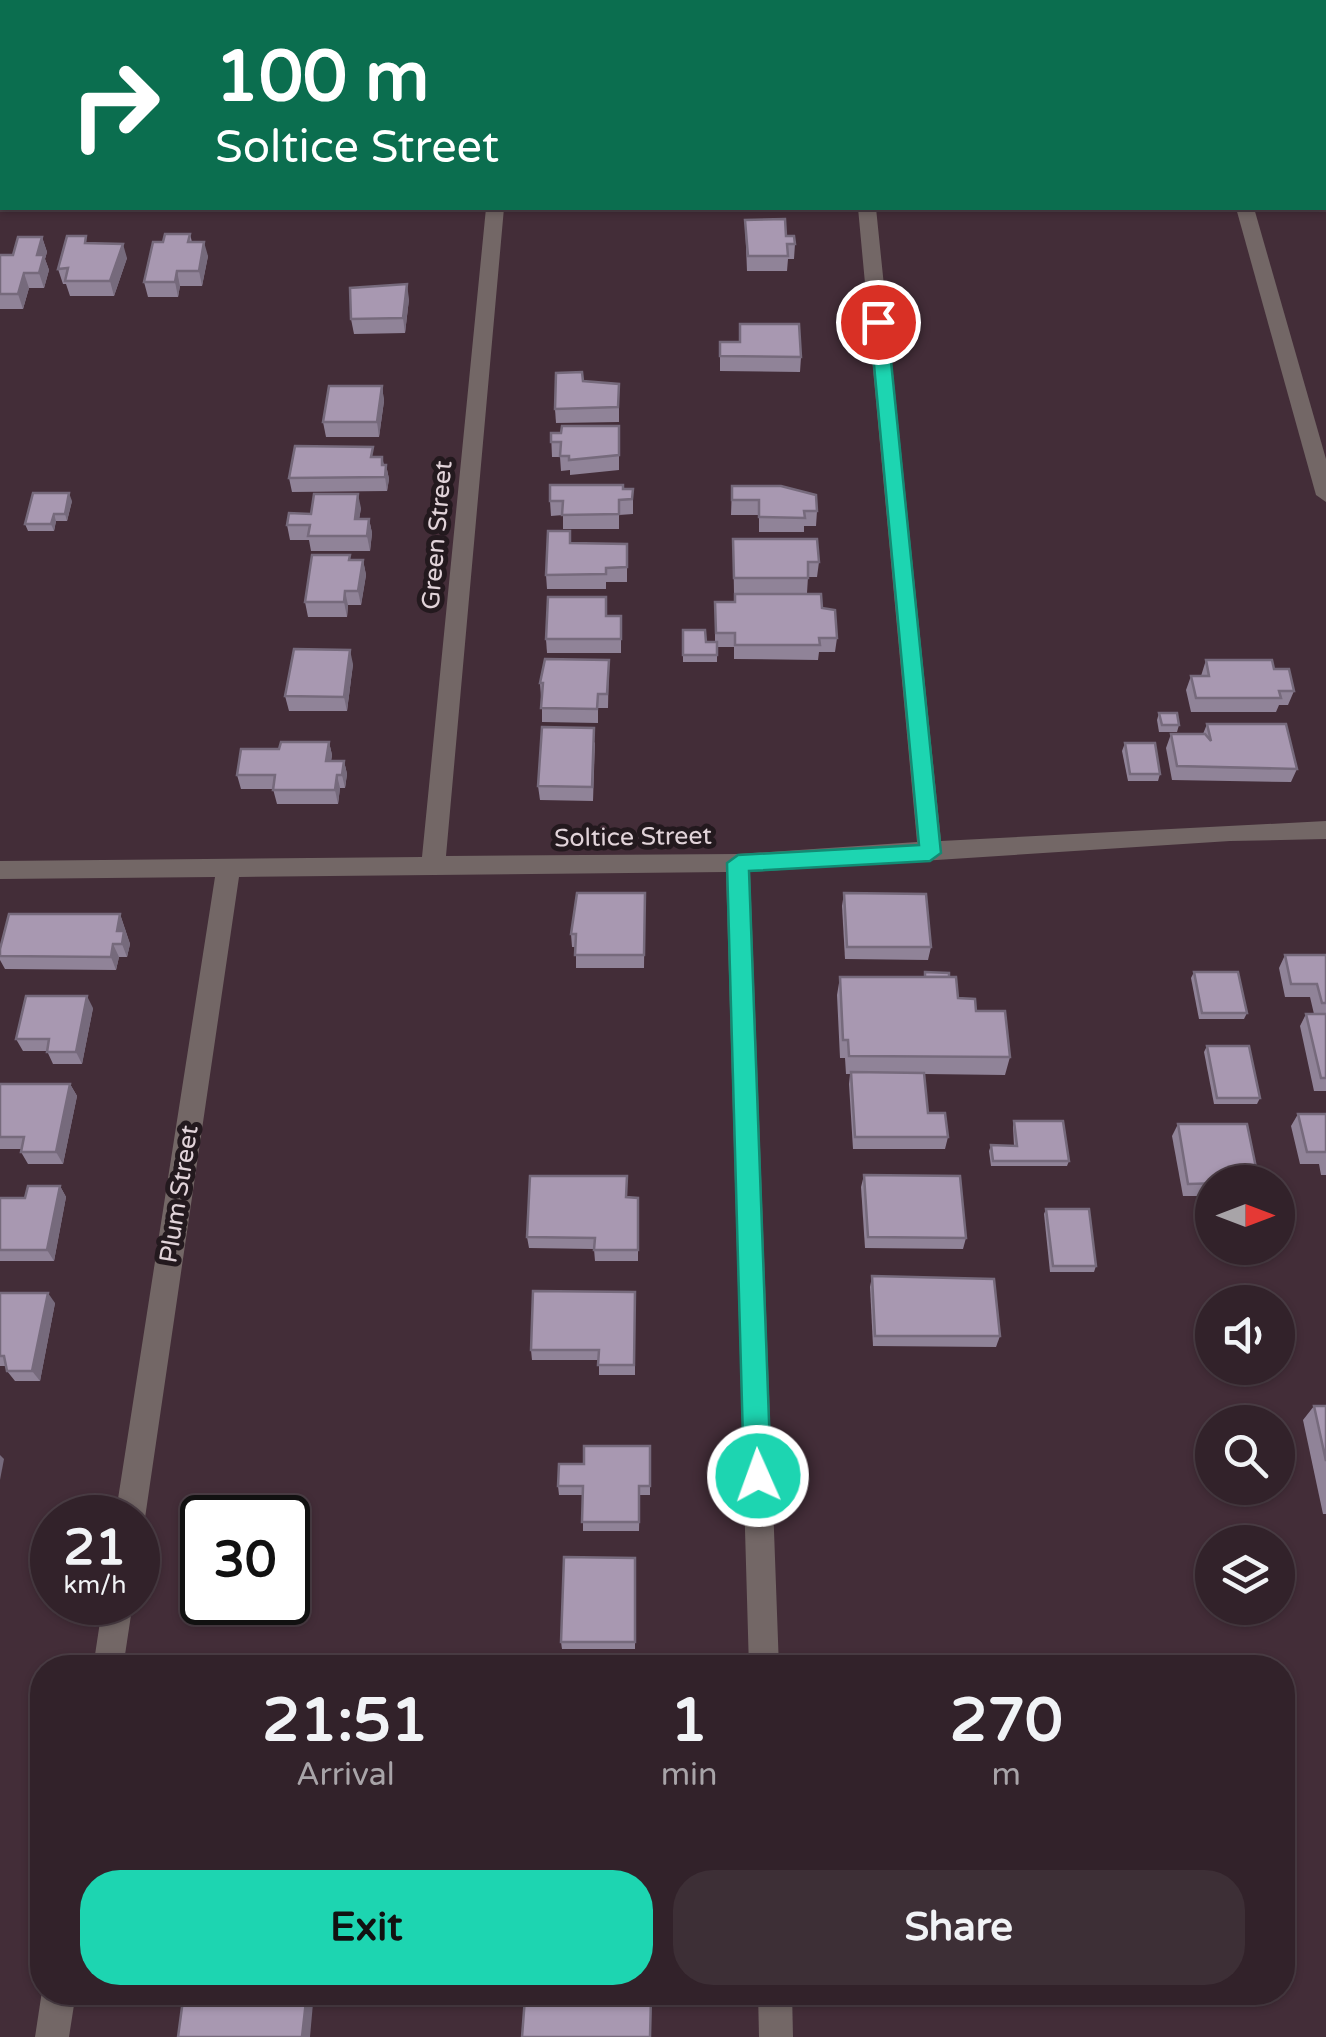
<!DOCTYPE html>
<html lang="en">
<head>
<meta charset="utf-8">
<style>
  :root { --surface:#32222a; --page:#3d2f36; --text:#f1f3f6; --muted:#a8a4a8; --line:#4d3f47; --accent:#1dd5b1 }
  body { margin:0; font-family:"Varela Round",sans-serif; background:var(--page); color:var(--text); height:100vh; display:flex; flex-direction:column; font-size:38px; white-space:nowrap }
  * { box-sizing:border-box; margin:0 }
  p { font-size:32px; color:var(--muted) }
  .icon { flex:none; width:55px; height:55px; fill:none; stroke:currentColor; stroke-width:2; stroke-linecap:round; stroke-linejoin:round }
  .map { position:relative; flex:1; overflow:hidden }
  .drawer { position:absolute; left:30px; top:1655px; width:1265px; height:350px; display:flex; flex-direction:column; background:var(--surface); border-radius:40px; box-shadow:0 2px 8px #0004,0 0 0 2px var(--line) }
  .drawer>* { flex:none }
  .banner { position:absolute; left:0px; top:0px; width:1328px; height:210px; box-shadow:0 2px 8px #0004,0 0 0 2px var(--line); background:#0b6e4f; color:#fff; overflow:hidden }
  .needle { width:65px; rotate:90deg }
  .fabs { position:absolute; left:1195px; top:1165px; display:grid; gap:20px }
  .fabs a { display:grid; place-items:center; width:100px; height:100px; border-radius:50%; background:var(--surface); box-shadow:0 2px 8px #0004,0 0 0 2px var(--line); font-size:50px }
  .speed { position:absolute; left:30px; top:1495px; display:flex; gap:20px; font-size:50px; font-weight:700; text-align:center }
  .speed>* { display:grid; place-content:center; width:130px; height:130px; border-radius:50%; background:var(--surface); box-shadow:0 2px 8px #0004,0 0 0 2px var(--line); line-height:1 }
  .speed small { font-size:25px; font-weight:400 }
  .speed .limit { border:5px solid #111; border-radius:15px; background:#fff; color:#111 }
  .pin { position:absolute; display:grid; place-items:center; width:85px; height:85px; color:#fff; margin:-42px; border:5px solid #fff; border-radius:50%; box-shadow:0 2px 10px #0007 }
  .me { position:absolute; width:110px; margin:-55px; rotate:358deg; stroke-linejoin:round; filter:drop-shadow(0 0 8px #0008) }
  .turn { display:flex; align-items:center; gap:35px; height:210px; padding:0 50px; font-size:45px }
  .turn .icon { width:130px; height:130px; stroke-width:2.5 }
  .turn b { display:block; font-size:70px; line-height:85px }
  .eta { display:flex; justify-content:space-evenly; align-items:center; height:170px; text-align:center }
  .eta b { font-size:60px; font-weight:700; line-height:70px }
  .button { display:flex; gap:20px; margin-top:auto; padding:20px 50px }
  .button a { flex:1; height:115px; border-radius:40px; background:var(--accent); color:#111; font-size:40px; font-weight:700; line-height:115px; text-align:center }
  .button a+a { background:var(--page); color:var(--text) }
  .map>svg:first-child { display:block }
</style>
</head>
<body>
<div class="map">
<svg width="1326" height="2037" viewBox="0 0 1326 2037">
  <rect width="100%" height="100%" fill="#432d38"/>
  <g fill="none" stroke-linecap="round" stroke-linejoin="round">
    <g fill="#736766" fill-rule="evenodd">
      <rect x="839" y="0" width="16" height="2"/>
      <rect x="1179" y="0" width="16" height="2"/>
      <polygon points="2,23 2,39 0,40 0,24"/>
      <rect x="1325" y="184" width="1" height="10"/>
      <rect x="0" y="194" width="2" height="10"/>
      <polygon points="486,208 504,208 446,856 738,854 917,842 858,208 876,208 941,841 1326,821 1326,839 1230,841 750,872 779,1668 749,1668 726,872 239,877 145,1518 138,1529 138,1518 115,1518 215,877 0,879 0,861 422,857"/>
      <polygon points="1236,208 1254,208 1326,459 1326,502 1316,495"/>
      <polygon points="103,1602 133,1602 123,1668 93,1668"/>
      <polygon points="42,1991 76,1992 69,2037 35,2037"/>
      <polygon points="758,1992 792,1992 793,2037 759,2037"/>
    </g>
  </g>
  <g fill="#908398">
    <polygon points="215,0 273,0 272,2 215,2"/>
    <polygon points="745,220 786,236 795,244 794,259 788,259 787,271 747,271"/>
    <polygon points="190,234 192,242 208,256 202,286 180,286 178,297 148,297 144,282 163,242"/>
    <polygon points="42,237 47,252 45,259 49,270 44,288 29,288 23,309 0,309 0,255 13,255"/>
    <polygon points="88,243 127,258 114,296 70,296 66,284 63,284 58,269"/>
    <polygon points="409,299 405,333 354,334 351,319"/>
    <polygon points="740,324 801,357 800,372 720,371 720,342 739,342"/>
    <polygon points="583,381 619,384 619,422 556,423 555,409"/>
    <polygon points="382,386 384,401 379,437 326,437 323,422"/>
    <polygon points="619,426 619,470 570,475 570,470 561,471 560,457 552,457 551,433"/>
    <polygon points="375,457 382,457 384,465 386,465 389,479 387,491 292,492 289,478"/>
    <polygon points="732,486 817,511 816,526 804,526 804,532 759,532 759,515 731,515"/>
    <polygon points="623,489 633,489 633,514 619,515 619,529 563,529 563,515 551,516 550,501"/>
    <polygon points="72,501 67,521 56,521 54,531 28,531 25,524"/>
    <polygon points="361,508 359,519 369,519 372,533 370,551 311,551 309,540 290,540 287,525 311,514"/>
    <polygon points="733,539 819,562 817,577 808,577 807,593 734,593"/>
    <polygon points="570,543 627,544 627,582 606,582 606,589 547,589 546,575"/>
    <polygon points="351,560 363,560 366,575 361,605 348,605 347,617 308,617 305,602"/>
    <polygon points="715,602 822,608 837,638 835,652 819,652 818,660 734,659 734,647 717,647 717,662 683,662 683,630 706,642 715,642"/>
    <polygon points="607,616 621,616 621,653 547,653 546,639"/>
    <polygon points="609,660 608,708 598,708 598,723 542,722 542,697 541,697 540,683"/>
    <polygon points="1206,660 1274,669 1294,691 1288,705 1279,705 1276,712 1191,712 1186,690 1191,676 1201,676"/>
    <polygon points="353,664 347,711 289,711 285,696"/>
    <polygon points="1159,713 1179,725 1177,732 1159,732 1157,720"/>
    <polygon points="1207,724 1297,769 1291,782 1172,780 1166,748 1171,734 1203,734"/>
    <polygon points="329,742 332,755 331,761 344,761 347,774 345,788 340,788 338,804 277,804 273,789 241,789 237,775 279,749"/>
    <polygon points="595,742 593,801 540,800 538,786"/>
    <polygon points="1125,743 1160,774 1158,781 1128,781 1122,751"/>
    <polygon points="645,893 644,968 576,968 576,947 572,947 571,934"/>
    <polygon points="844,893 931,947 928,960 845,959 842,906"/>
    <polygon points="120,914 130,944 127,957 119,957 116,970 5,969 0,960 0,949"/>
    <polygon points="1285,955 1326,955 1326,1091 1314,1091 1300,1026 1306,1014 1314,1014 1310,997 1285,997 1279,968"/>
    <polygon points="925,972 949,977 958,998 976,1011 1010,1057 1005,1075 924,1074 928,1113 948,1137 945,1149 853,1149 849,1084 850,1074 846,1074 845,1058 840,1058 837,995 840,977 924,977"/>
    <polygon points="1194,972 1247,1013 1244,1019 1199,1019 1191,978"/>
    <polygon points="93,1008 82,1064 53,1064 47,1051 23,1051 16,1039"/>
    <polygon points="1207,1046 1260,1098 1257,1104 1214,1104 1204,1052"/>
    <polygon points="0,1084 70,1084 77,1096 63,1164 28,1164 21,1152 22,1149 0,1149"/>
    <polygon points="1298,1114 1326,1114 1326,1175 1321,1175 1319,1164 1300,1164 1291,1126"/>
    <polygon points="1014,1121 1069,1161 1067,1166 991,1166 989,1151 991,1145 1014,1146 1013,1127"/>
    <polygon points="1178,1124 1212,1182 1212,1196 1183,1196 1172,1136"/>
    <polygon points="864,1175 966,1238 963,1249 865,1248 861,1187"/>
    <polygon points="60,1186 66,1197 54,1261 0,1261 0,1198 25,1198"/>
    <polygon points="627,1197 638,1198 638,1261 595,1261 594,1249 529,1248 527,1237"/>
    <polygon points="1046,1209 1096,1266 1094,1272 1050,1272 1044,1214"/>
    <polygon points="872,1276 1000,1336 996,1347 873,1346 870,1287"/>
    <polygon points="635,1292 635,1375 599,1375 599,1360 532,1360 531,1350"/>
    <polygon points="0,1293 55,1303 40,1381 15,1381 7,1371 6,1366 0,1366"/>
    <polygon points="1314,1406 1326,1406 1326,1514 1323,1514 1303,1420"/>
    <polygon points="650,1446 650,1495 640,1495 639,1531 583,1531 583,1495 559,1495 558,1486 584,1464"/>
    <polygon points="635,1558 635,1649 562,1649 561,1642"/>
  </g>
  <g fill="#766a7c">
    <polygon points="42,237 47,252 45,259 49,270 44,288 39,273 37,255"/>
    <polygon points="204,242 208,256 202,286 199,271"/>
    <polygon points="123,244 127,258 114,296 110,281"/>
    <polygon points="177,271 180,286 178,297 175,282"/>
    <polygon points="24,273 29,288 23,309 18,294"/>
    <polygon points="407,284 409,299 405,333 403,318"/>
    <polygon points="382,386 384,401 379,437 377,422"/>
    <polygon points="386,465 389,479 387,491 385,477"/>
    <polygon points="69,493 72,501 67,521 65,514"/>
    <polygon points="358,494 361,508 357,533 355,519"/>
    <polygon points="54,514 56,521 54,531 51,524"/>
    <polygon points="369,519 372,533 370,551 367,536"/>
    <polygon points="363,560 366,575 361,605 358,591"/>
    <polygon points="345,591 348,605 347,617 344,602"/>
    <polygon points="350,650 353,664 347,711 344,697"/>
    <polygon points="329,742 332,755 329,774 326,761"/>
    <polygon points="344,761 347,774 345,788 342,775"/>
    <polygon points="337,775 340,788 338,804 335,790"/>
    <polygon points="120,914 130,944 127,957 117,931"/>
    <polygon points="113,944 119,957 116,970 111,957"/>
    <polygon points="87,996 93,1008 82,1064 76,1052"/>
    <polygon points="70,1084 77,1096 63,1164 56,1152"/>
    <polygon points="60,1186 66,1197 54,1261 47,1250"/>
    <polygon points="48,1293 55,1303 40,1381 32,1371"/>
    <polygon points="0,1455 4,1459 0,1480"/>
    <polygon points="307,1992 314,1992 310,2037 302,2037"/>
  </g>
  <g fill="#a898b1" stroke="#766a7c" stroke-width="2.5">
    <polygon points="785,219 786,236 794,236 795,244 787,244 788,256 748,256 745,220"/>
    <polygon points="165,234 190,234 188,242 204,242 199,271 177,271 175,282 144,282 153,242 163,242"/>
    <polygon points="67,236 86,236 85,243 123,244 110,281 65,281 68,268 58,269"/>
    <polygon points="18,237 42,237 37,255 44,255 39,273 24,273 18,294 0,294 0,255 13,255"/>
    <polygon points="407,284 403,318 351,319 350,288"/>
    <polygon points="740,324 799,324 801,357 720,356 720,342 740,342"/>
    <polygon points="582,372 583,381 619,384 618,407 555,409 556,373"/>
    <polygon points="329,386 382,386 377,422 323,422"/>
    <polygon points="562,426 619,426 619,455 569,460 569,456 560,456 561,442 551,442 551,433 561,433"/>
    <polygon points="295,446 373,447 371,457 382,457 382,465 386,465 385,477 289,478"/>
    <polygon points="550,485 623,485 623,489 633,489 632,499 619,500 619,514 562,515 563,501 550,501"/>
    <polygon points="732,486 781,486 816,495 817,511 804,511 805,518 759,517 759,500 732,500"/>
    <polygon points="33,493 69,493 65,514 54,514 51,524 25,524"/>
    <polygon points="314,494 358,494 355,519 369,519 367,536 308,536 310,525 287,525 289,513 311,514"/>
    <polygon points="548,531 570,531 570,543 627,544 627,567 606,568 606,574 546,575"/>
    <polygon points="733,539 817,539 819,562 808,562 808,578 734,578"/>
    <polygon points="312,555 350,555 349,560 363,560 358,591 345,591 344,602 305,602"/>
    <polygon points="735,594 821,594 822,608 835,610 837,638 819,638 820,645 735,645 735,633 716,633 715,602 735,602"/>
    <polygon points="548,597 606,597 606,616 621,616 621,639 546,639"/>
    <polygon points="683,630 705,630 706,642 717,642 717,655 683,655"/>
    <polygon points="294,649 350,650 344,697 285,696"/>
    <polygon points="545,659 609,660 607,694 598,694 597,709 541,708 543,683 540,683"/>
    <polygon points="1206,660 1272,660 1274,669 1289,669 1294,691 1279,691 1281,698 1196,698 1191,676 1209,676"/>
    <polygon points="1159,713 1177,713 1179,725 1162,725"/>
    <polygon points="1207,724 1286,724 1297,769 1177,766 1171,734 1205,734 1211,741"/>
    <polygon points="542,727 594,728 592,787 538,786"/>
    <polygon points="281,742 329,742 326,761 344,761 342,775 337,775 335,790 273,790 275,775 237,775 241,749 279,749"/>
    <polygon points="1125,743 1155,743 1160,774 1130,774"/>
    <polygon points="577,893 645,893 644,955 575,955 576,934 571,934"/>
    <polygon points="844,893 926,894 931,947 847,947"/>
    <polygon points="9,914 120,914 117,931 124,931 122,944 113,944 111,957 0,956 0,949"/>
    <polygon points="1285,955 1326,955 1326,1003 1322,1003 1317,984 1291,984"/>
    <polygon points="925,972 949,973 949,977 925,977"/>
    <polygon points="1194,972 1238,972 1247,1013 1202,1013"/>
    <polygon points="840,977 956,977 958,998 975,999 976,1011 1005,1011 1010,1057 849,1056 848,1040 843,1040"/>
    <polygon points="26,996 87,996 76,1052 47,1052 49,1039 16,1039"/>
    <polygon points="1306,1014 1326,1014 1326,1078 1321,1078"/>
    <polygon points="1207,1046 1249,1046 1260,1098 1217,1098"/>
    <polygon points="851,1072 924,1073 928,1113 945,1113 948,1137 855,1137"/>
    <polygon points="0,1084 70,1084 56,1152 21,1152 24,1137 0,1137"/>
    <polygon points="1298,1114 1326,1114 1326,1152 1307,1152"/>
    <polygon points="1014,1121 1063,1121 1069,1161 993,1161 991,1145 1017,1146"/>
    <polygon points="1178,1124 1247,1124 1259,1182 1188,1184"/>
    <polygon points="864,1175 960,1176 966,1238 868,1237"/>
    <polygon points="530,1176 627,1176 626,1197 638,1198 638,1250 594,1250 595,1238 527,1237"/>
    <polygon points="28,1186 60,1186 47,1250 0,1250 0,1198 25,1198"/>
    <polygon points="1046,1209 1089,1209 1096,1266 1053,1266"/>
    <polygon points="872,1276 994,1279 1000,1336 875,1336"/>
    <polygon points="533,1291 635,1292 634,1365 598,1365 599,1350 531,1350"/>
    <polygon points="0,1293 48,1293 32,1371 7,1371 4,1356 0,1356"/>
    <polygon points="1314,1406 1326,1406 1326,1461"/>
    <polygon points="584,1446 650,1446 650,1486 639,1486 639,1522 582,1522 583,1486 558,1486 559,1464 584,1464"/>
    <polygon points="564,1557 635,1558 635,1642 561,1642"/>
    <polygon points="184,1992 307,1992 302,2037 178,2037"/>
    <polygon points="557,1992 638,1992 638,1996 651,1996 650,2037 522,2037 525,1998 557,1998"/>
  </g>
  <polygon fill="#1dd5b1" stroke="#138a73" stroke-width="2.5" points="878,316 887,322 941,853 930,861 749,871 771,1476 767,1485 758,1489 748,1485 744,1476 727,863 738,855 919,845 870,322"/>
  <g text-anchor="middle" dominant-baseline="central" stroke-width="10" stroke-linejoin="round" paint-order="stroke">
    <g font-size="25" fill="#e1d3d9" stroke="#23191e">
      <text transform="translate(437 535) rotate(-85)">Green Street</text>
      <text transform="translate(633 837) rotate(-1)">Soltice Street</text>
      <text transform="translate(179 1194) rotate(-81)">Plum Street</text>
    </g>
  </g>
</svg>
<div class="fabs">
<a><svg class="needle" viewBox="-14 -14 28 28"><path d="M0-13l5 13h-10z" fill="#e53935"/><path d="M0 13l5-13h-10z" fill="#a8a4a8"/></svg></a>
<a><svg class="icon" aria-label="sound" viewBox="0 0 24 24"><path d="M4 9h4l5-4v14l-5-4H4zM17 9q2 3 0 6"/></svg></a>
<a><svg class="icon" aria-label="search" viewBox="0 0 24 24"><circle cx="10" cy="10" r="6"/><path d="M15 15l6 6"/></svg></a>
<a><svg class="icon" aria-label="layers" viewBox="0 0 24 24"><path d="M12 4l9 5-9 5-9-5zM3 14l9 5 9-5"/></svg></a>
</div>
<div class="speed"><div>21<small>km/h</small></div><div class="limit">30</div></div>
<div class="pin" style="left:878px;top:322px;background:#d93025"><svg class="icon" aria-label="arrive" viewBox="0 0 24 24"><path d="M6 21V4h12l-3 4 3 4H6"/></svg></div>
<svg class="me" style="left:758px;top:1476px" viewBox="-20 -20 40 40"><circle r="17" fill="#1dd5b1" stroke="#fff" stroke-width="3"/><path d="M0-11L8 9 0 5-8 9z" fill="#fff"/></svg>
<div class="banner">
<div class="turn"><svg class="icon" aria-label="right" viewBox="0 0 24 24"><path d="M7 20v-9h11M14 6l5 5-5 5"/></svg><div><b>100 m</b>Soltice Street</div></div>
</div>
<section class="drawer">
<div class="eta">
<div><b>21:51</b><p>Arrival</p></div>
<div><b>1</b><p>min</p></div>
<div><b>270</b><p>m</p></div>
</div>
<div class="button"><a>Exit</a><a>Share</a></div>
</section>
</div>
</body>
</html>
